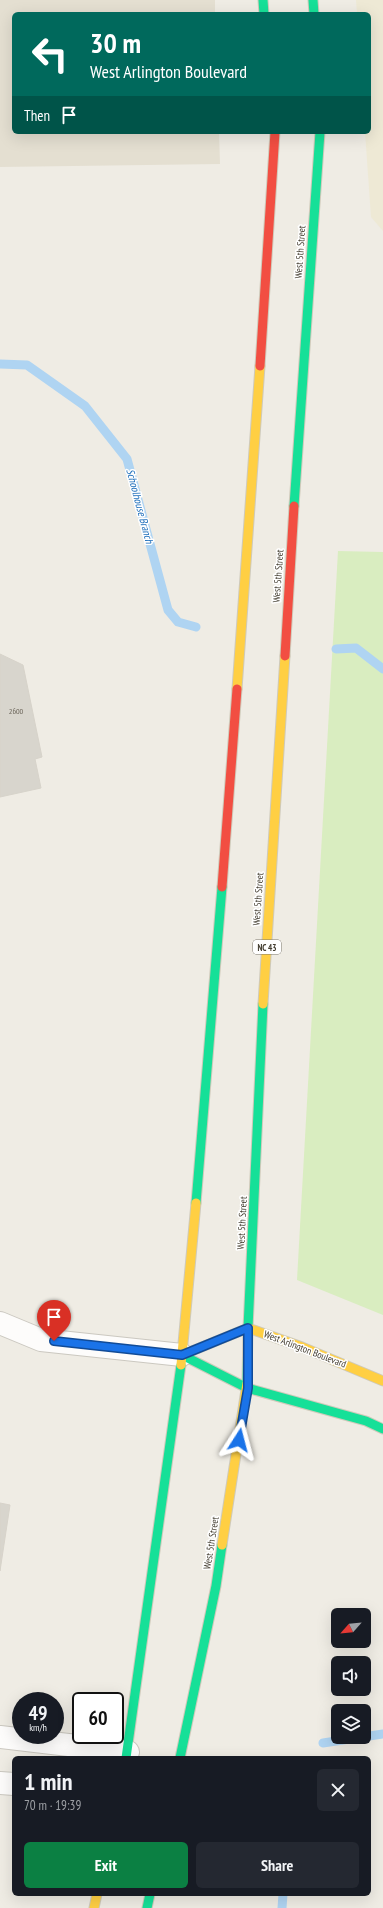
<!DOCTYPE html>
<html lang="en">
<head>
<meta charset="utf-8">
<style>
  :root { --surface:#171b24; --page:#242831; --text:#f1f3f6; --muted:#9ea1a6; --accent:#0b8043 }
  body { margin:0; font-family:"PT Sans Narrow",sans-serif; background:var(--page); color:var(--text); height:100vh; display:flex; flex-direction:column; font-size:15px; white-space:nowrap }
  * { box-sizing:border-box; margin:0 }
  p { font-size:13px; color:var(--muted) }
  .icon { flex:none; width:22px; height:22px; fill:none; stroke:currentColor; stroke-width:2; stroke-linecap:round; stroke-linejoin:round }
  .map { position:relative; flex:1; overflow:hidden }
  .side { position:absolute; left:12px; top:1756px; width:359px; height:140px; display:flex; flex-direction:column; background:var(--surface); border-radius:6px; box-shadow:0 4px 16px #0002 }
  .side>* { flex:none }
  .top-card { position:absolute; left:12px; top:12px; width:359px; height:122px; border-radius:6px; box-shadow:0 4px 16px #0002; background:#00695c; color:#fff; overflow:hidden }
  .needle { width:26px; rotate:243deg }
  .tools { position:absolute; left:331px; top:1608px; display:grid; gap:8px }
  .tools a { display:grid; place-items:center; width:40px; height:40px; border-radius:6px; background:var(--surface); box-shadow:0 4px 16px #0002; font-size:20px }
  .speed { position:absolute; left:12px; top:1692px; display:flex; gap:8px; font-size:20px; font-weight:700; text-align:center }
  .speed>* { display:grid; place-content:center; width:52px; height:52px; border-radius:50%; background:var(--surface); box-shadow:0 4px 16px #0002; line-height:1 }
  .speed small { font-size:10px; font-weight:400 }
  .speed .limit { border:2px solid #111; border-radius:6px; background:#fff; color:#111 }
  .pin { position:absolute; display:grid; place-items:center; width:34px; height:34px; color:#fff; margin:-41px -17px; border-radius:50% 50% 50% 0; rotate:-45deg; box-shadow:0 0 4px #0007 }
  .pin .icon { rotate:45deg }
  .me { position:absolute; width:44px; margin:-22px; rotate:9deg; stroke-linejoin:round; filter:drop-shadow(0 0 3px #0008) }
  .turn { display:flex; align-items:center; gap:14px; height:84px; padding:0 12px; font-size:18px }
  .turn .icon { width:52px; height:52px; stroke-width:2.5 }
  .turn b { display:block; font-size:28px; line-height:34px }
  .then { display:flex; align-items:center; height:38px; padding:0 12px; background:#0003; gap:8px; font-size:15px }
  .round { display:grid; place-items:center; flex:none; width:42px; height:42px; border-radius:6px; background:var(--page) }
  .overview { display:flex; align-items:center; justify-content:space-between; height:68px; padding:0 12px }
  h1 { font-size:24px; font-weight:700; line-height:30px }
  .primary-button { display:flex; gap:8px; margin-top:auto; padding:8px 12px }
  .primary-button a { flex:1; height:46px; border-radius:6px; background:var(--accent); color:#fff; font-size:16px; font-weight:700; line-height:46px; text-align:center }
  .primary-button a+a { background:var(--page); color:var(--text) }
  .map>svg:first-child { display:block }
</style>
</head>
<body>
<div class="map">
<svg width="383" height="1908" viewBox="0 0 383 1908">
  <rect width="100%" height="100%" fill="#efece4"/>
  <polygon fill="#e4dfd1" points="0,0 215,0 215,14 14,14 14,132 219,132 220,164 0,167"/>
  <polygon fill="#eee9d5" points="356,0 383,0 383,231 371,217 365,132 369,132 369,14 357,14"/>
  <polygon fill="#d9edc0" points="338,551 383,552 383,1315 297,1280"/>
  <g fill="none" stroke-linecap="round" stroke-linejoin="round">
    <g stroke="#afd4f2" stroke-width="9">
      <polyline points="0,364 27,365 85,406 127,459 168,610 178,622 196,627"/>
      <polyline points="336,649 356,648 383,669"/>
      <polyline points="323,1743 383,1734"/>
      <polyline points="282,1908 283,1894"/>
    </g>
  </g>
  <g fill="#d8d5cd" stroke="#d7d3ca">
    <polygon points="0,654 23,665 42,757 35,759 41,788 0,797"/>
    <polygon points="0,1503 10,1505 0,1571"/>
  </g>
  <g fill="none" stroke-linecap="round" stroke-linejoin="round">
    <g stroke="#cbc8c0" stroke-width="24">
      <g id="street">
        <polyline points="0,1323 41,1340 182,1355"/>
        <polyline points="0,1737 128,1752"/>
        <polyline points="0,1783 14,1784"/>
      </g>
    </g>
    <g stroke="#cfcaba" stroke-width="11">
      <g id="fast">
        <polyline points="263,0 264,14"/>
        <polyline points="313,0 314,14"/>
        <polyline points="294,506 320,132"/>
        <polyline points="196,1203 222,887"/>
        <polyline points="182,1355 247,1388 366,1421 383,1429"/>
        <polyline points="247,1383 248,1328 263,1004"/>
        <polyline points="126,1758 181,1365"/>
        <polyline points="180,1758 216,1586 222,1545"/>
        <polyline points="147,1908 150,1894"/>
      </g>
    </g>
    <g stroke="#cfcaba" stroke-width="11">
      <g id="slow">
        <polyline points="237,689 260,366"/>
        <polyline points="263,1004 285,656"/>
        <polyline points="182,1355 248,1328 302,1347 383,1381"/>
        <polyline points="181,1365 196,1203"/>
        <polyline points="222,1545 247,1383"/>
        <polyline points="94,1908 97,1894"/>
      </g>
    </g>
    <g stroke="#cfcaba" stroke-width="11">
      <g id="jam">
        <polyline points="260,366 275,132"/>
        <polyline points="285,656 294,506"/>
        <polyline points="222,887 237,689"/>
      </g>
    </g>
    <use href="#street" stroke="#fdfcfb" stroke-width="22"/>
    <use href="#fast" stroke="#16e098" stroke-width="9"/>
    <use href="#slow" stroke="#ffcf43" stroke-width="9"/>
    <use href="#jam" stroke="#f24e42" stroke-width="9"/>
  </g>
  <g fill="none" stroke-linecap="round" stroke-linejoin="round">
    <g stroke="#114b97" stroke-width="10">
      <polyline id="route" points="54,1341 182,1355 248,1328 248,1388 239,1440"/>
    </g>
    <use href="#route" stroke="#1a73e8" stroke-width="7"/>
  </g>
  <g text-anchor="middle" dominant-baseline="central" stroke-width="3" stroke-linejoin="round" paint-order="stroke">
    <g font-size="8" fill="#6a6459">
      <text x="16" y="711">2600</text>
    </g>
    <rect fill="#fff" stroke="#7c786f" stroke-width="1" x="253" y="940" width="28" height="14" rx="3"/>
    <g font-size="9" font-weight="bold" fill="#443e31">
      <text x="267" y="947">NC 43</text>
    </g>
    <g font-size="10" fill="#443e31" stroke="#fff">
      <text transform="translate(300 252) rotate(-86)">West 5th Street</text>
      <text transform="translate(278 576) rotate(-86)">West 5th Street</text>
      <text transform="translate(258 899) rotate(-86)">West 5th Street</text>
      <text transform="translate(242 1223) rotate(-87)">West 5th Street</text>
      <text transform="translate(305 1349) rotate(21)">West Arlington Boulevard</text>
      <text transform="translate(211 1543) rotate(-81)">West 5th Street</text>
    </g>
    <g font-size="11" font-style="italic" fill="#1f6fbb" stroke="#fff">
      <text transform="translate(140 506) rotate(75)">Schoolhouse Branch</text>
    </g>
  </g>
</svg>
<div class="tools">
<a><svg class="needle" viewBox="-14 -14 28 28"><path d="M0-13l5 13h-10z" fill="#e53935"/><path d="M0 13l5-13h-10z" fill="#9ea1a6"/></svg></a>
<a><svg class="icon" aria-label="sound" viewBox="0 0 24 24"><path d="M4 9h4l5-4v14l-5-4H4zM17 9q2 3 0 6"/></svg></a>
<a><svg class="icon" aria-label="layers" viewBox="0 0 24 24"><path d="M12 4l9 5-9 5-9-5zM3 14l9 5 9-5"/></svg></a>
</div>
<div class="speed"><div>49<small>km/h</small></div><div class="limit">60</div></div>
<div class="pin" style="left:54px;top:1341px;background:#d93025"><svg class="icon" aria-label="arrive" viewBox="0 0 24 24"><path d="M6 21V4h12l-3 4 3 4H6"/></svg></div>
<svg class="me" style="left:239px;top:1440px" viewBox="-20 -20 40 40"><path d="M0-17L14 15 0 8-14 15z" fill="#1a73e8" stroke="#fff" stroke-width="4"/></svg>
<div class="top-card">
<div class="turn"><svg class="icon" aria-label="left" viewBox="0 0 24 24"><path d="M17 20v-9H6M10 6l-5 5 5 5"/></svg><div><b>30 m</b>West Arlington Boulevard</div></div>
<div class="then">Then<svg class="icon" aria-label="arrive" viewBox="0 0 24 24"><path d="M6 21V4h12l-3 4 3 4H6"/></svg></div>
</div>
<section class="side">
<div class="overview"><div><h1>1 min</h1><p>70 m · 19:39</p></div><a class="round"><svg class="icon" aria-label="close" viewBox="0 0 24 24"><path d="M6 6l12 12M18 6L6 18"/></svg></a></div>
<div class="primary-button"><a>Exit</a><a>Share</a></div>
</section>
</div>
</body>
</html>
